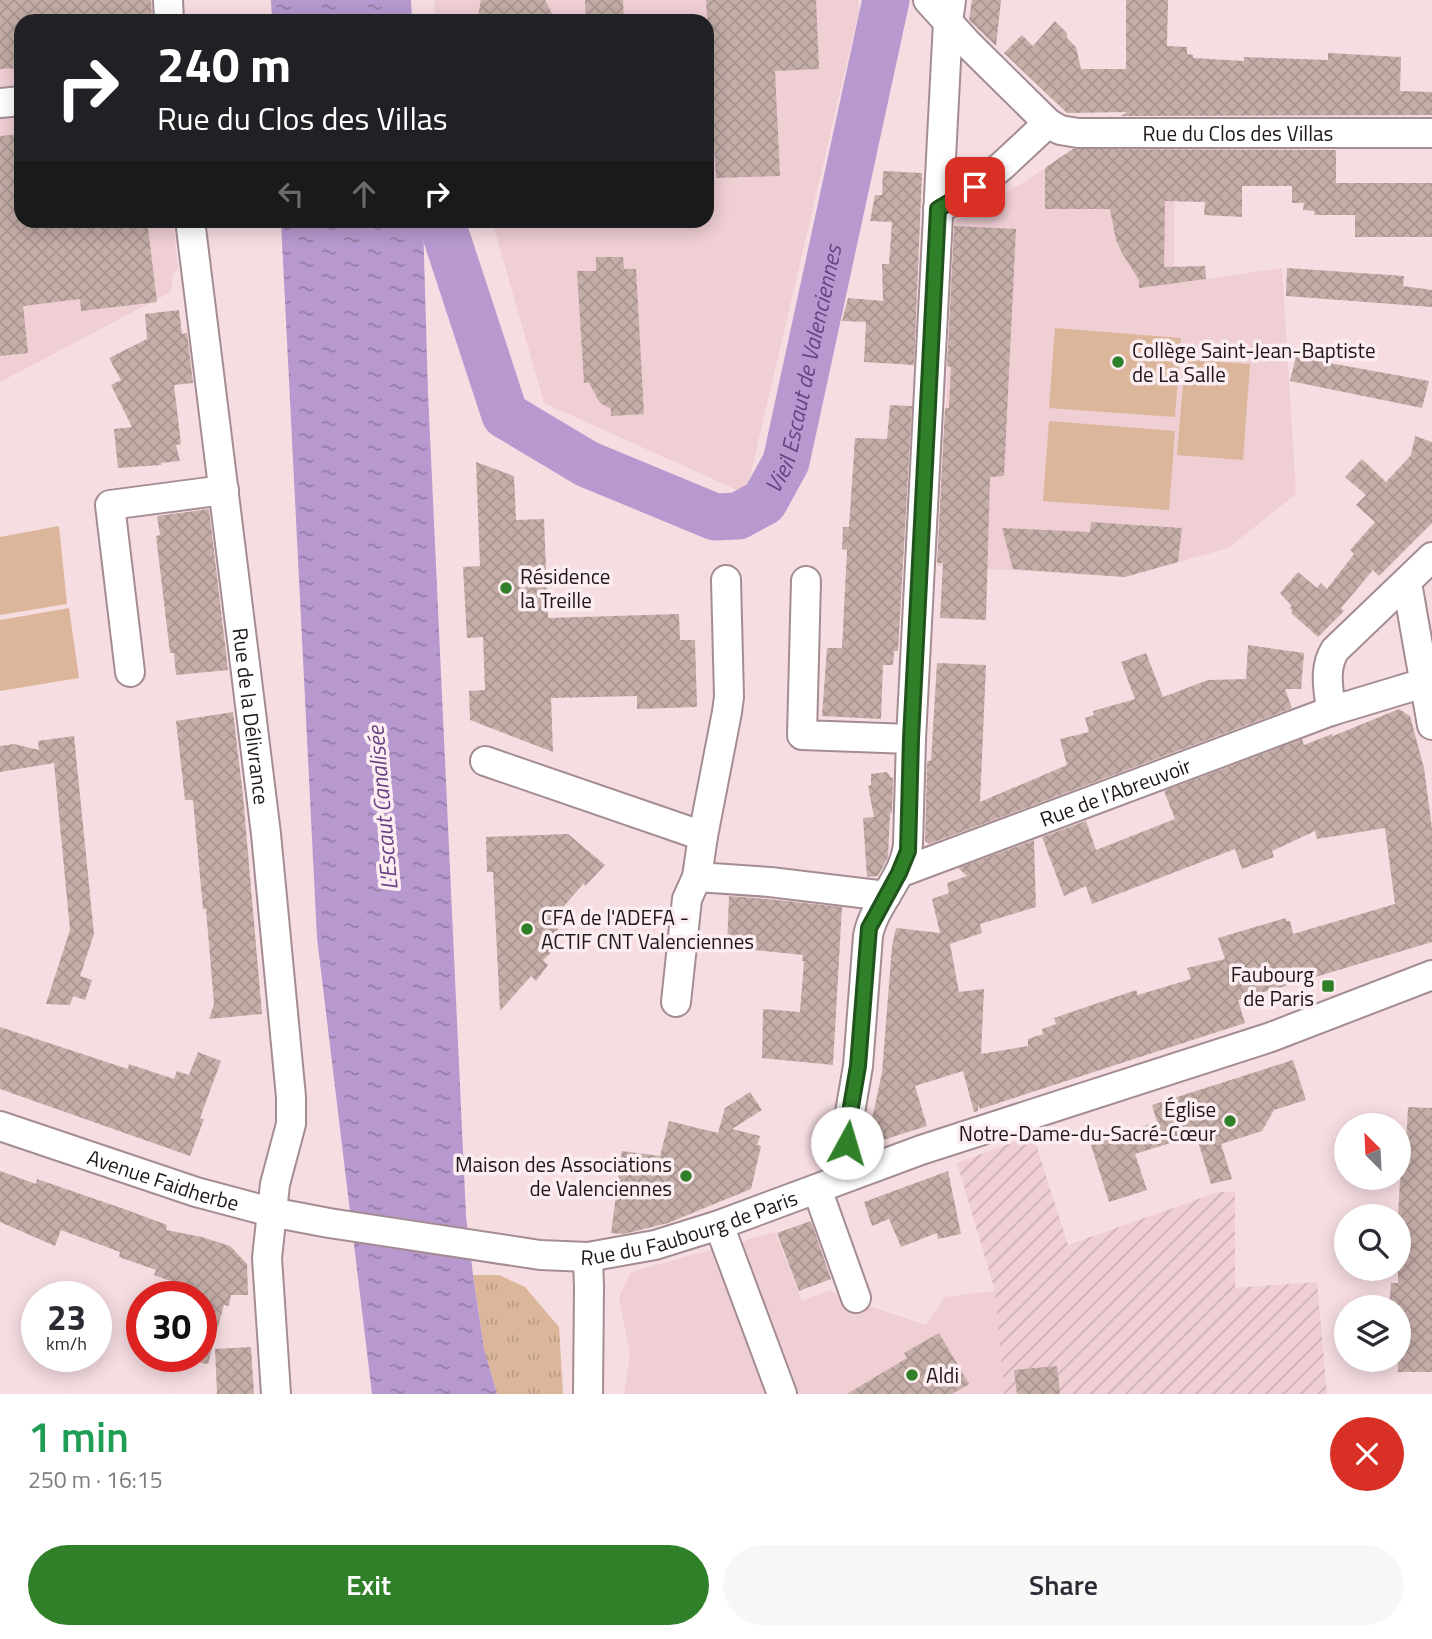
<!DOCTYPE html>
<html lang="en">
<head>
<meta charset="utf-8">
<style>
  :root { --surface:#fff; --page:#f7f7f7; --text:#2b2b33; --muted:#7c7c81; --accent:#307f29 }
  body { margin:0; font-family:"Titillium Web",sans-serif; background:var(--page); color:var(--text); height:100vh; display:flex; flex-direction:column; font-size:26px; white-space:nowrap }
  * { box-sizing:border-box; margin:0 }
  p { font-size:23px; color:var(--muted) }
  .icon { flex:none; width:38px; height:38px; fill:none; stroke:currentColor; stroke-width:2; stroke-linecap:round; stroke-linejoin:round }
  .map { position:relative; height:1394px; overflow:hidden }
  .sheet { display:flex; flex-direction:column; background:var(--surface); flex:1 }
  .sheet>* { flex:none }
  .banner { position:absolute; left:14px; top:14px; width:700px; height:214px; border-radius:21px; box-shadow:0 4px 18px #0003; background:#202124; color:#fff; overflow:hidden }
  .needle { width:46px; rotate:336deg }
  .buttons { position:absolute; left:1334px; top:1113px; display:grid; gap:14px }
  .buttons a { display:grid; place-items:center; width:77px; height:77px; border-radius:50%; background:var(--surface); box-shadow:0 4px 18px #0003; font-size:35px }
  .speed { position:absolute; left:21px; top:1281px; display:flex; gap:14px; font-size:35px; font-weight:700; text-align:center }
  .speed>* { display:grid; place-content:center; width:91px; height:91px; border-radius:50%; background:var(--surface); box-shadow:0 4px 18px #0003; line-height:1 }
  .speed small { font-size:18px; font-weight:400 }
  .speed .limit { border:10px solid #d22; background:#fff; color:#111 }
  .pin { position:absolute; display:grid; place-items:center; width:60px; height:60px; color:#fff; margin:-30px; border-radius:14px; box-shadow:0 4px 10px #0006 }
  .me { position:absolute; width:77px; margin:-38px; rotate:6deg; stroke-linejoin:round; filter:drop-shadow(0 0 5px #0008) }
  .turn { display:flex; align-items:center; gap:24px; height:147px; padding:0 28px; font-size:32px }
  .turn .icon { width:91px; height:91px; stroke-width:2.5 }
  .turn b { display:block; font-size:49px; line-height:60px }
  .lanes { display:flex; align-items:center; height:66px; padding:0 28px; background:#0003; justify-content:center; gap:35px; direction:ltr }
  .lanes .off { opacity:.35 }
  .round { display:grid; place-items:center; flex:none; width:74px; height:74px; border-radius:37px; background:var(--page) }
  .summary { display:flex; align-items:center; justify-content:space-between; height:119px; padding:0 28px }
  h1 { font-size:42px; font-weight:600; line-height:52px; color:#1e9e55 }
  .cta { display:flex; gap:14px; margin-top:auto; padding:14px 28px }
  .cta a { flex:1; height:80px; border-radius:42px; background:var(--accent); color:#fff; font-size:28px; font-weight:600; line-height:80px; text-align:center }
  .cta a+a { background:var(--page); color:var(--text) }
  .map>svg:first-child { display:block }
</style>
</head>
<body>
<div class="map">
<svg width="1432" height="1394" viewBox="0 0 1432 1394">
  <defs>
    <pattern id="industrial-furrows" width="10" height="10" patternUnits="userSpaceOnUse" patternTransform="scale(1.75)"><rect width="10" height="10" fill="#efced4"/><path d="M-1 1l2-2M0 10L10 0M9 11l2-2" fill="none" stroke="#ccb0b5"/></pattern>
    <pattern id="grass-tufts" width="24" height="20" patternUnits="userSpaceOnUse" patternTransform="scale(1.75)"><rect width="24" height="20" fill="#dbb69a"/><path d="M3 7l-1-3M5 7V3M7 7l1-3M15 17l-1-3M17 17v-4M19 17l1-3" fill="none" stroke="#bc9c84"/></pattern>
    <pattern id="water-ripples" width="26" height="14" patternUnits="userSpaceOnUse" patternTransform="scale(1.75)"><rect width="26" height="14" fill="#b799cf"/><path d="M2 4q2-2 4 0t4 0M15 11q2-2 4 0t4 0" fill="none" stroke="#947ca7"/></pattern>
    <pattern id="building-cross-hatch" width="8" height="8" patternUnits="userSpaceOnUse" patternTransform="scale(1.75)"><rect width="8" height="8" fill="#c5ada8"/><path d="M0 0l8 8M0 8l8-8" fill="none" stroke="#a99490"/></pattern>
  </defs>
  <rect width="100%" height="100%" fill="#f6dde2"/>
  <g fill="#efced4">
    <polygon points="0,0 152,0 153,21 21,21 21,220 173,221 178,269 173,274 171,292 0,382"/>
    <polygon points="434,0 858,0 859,11 746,494 544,403 492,221 707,220 707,21 435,21"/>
    <polygon points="1069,151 1175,152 1174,268 1185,282 1282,268 1296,494 1228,548 1125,577 938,566 955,222 1026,181"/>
    <polygon points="775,1232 802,1301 830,1290 850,1303 872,1307 926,1325 945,1297 995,1291 1004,1394 624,1394 630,1354 619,1297 631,1272"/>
  </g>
  <polygon fill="url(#industrial-furrows)" points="1033,1135 1068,1245 1218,1192 1235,1192 1235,1288 1317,1282 1327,1394 1004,1394 995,1291 957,1163"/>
  <polygon fill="url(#grass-tufts)" points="473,1275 499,1275 525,1287 559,1327 563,1394 497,1394 484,1349"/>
  <g fill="#dbb69a">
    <polygon points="1055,328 1181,338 1175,417 1049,408"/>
    <polygon points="1185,359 1250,364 1243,460 1177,455"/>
    <polygon points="1049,421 1175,431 1169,510 1043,501"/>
    <polygon points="59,526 67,604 0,615 0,537"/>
    <polygon points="69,608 79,678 0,691 0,620"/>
  </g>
  <g fill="url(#water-ripples)">
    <polygon points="271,0 411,0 412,21 272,21"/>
    <polygon points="281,221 423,221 428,392 466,1216 473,1275 484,1349 497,1394 372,1394 317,938"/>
  </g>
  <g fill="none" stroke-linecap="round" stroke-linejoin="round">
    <path stroke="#b799cf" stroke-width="47" id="s1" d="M441 220 505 415 587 464 715 517 738 516 764 502 786 462 886 0"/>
  </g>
  <g fill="url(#building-cross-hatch)">
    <polygon points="0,0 151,0 152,21 21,21 21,68 0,69"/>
    <polygon points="481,0 545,0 556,21 477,21"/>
    <polygon points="585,0 623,0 624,21 586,21"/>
    <polygon points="706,0 816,0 819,69 775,71 780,176 716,178"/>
    <polygon points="972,0 1001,0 996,46 969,20"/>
    <polygon points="1126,0 1168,0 1167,46 1187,47 1187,54 1193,55 1193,58 1244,61 1244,57 1328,60 1328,53 1401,57 1400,91 1432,92 1432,115 1121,116 1127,112 1067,113 1004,53 1022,35 1033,46 1055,21 1067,33 1067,38 1076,47 1081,69 1126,69"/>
    <polygon points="21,134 21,220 147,220 157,302 81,311 80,299 23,306 28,353 0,356 0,136"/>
    <polygon points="1073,149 1336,150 1336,183 1432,183 1432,237 1355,237 1355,215 1314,215 1315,211 1303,210 1304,203 1292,203 1292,186 1242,186 1242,217 1204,215 1205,202 1165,201 1164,267 1205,266 1206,279 1139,288 1139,280 1122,253 1116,240 1110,209 1045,209 1045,168"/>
    <polygon points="883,171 922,173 914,365 864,362 866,322 842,321 848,298 883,301 882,264 889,264 892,222 870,221 875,195 882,195"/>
    <polygon points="954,226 1016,229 1004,476 990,477 986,620 940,618 943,563 937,563 945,408 949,408 951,367 947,366"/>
    <polygon points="596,257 623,257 624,269 636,269 644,414 611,416 611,409 600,403 589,383 584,383 577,271 596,271"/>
    <polygon points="1287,268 1404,276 1403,286 1432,290 1432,307 1286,296"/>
    <polygon points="179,310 182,334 187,333 193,383 174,385 181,444 176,445 180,461 161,463 161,465 118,468 114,429 132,427 111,385 121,380 109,358 147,339 145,314"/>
    <polygon points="1296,357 1429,381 1422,408 1290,381"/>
    <polygon points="890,405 912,406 898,651 894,651 893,665 883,665 881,719 822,716 827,648 842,648 847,550 842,549 843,527 849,527 855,438 887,439"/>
    <polygon points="1415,436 1432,442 1432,523 1379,576 1373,570 1341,608 1344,611 1318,637 1291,613 1293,611 1289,608 1292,606 1280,593 1298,572 1317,588 1321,583 1327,589 1354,554 1350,550 1375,522 1356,505 1366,495 1345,477 1362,459 1386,482 1411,455"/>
    <polygon points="476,462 514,476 516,520 544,519 548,618 679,614 680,640 695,640 697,707 637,709 637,696 551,698 553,752 470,720 469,691 485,690 483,637 467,638 463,567 480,566"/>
    <polygon points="209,509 228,670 176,675 174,653 170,653 162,586 156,536 160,535 157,516"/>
    <polygon points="1091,522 1182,528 1178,562 1125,577 1013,569 1002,528 1090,532"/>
    <polygon points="1248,645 1304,653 1301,689 1285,689 1292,708 929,844 925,841 927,762 931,760 937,663 986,665 980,802 1067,765 1060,739 1089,732 1085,718 1094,715 1093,711 1135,699 1121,662 1146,653 1163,697 1208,680 1246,679"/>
    <polygon points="1399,709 1410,716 1424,768 1432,828 1432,942 1238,1000 1245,1023 980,1109 978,1104 978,1111 974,1112 963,1071 915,1086 927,1126 883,1140 870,1128 882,1073 892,946 896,928 940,933 932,899 949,893 947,883 967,876 958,868 1034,840 1036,907 980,924 982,933 950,944 959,992 984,989 981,1054 1028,1046 1028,1039 1043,1034 1042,1029 1056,1024 1054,1018 1136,990 1138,995 1191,979 1187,968 1225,959 1218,938 1286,918 1286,921 1290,921 1293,934 1395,904 1385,828 1317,839 1315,831 1272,851 1274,857 1242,869 1235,849 1092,904 1086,886 1064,896 1042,837 1086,821 1096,850 1175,819 1164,791 1302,739 1304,745 1332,734 1333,736"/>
    <polygon points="233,712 243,796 262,1014 209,1019 214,1004 206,909 203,909 193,800 185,800 176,721"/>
    <polygon points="74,736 94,934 80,976 92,980 85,1000 73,996 70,1005 46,1004 70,930 54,763 0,772 0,746 14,744 39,750 38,741"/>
    <polygon points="887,772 891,778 893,777 892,814 890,812 888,857 878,876 867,877 863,818 874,817 868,786 871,785 871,774"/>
    <polygon points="568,834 605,865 585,886 584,883 557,914 559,945 543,960 548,965 536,981 531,976 500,1011 493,872 487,872 486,837"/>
    <polygon points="729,896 768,899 842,907 833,1065 762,1058 763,1009 800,1012 804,961 802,961 803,955 727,947"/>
    <polygon points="0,1027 128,1069 129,1064 174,1079 177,1071 189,1075 198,1052 221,1061 200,1118 204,1119 190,1156 0,1089"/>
    <polygon points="1293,1060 1306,1100 1274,1110 1262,1131 1221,1144 1232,1179 1211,1184 1196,1135 1135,1154 1147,1190 1109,1202 1091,1145 1110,1139 1109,1137 1157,1122 1152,1105"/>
    <polygon points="750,1092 762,1110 732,1129 760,1136 757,1145 761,1146 751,1189 668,1223 624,1234 611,1233 622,1151 660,1156 669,1121 718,1133 725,1108"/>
    <polygon points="1408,1107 1432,1108 1432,1372 1398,1372 1398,1307 1389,1307 1391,1283 1398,1283 1398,1215 1401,1164 1398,1164 1398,1143 1406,1143"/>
    <polygon points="0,1171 36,1184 37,1179 127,1210 167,1225 166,1230 202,1237 230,1246 247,1264 248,1295 231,1295 229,1306 224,1305 208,1364 201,1363 201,1292 154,1275 156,1270 119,1257 120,1252 61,1230 55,1246 0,1222"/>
    <polygon points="948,1171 961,1234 938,1239 937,1233 901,1247 889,1219 872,1226 864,1202"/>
    <polygon points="811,1221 831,1279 799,1291 777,1233"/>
    <polygon points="939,1333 969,1384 952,1394 847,1394 907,1358 904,1353"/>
    <polygon points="251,1347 254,1394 217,1394 215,1349"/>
    <polygon points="1057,1366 1060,1394 1017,1394 1014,1370"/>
  </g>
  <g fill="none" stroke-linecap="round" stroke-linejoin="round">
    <g stroke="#a48d92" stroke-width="32">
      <g id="minor">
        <polyline points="168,0 169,21"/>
        <polyline points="928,0 967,43 1048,123 1002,166 975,188 938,209"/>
        <polyline points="0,103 21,101"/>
        <path id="s2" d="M1048 123 1060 130 1078 133H1432"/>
        <path id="s3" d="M190 220 266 834 291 1097V1124L275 1184 267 1258 276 1394"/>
        <polyline points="726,580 729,697 727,712 703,836 697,877 770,882 886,896"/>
        <polyline points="806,581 802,735 911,739"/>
        <polyline points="1407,583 1432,725"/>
        <polyline points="130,672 110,505 224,490"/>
        <path d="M1331 711C1329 691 1323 669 1335 650L1432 557"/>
        <polyline points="485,761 703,836"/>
        <path id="s4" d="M899 873 1331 711 1424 683"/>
        <polyline points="676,1002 687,899 697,877"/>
        <path id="s5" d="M0 1126 196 1192 271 1212 329 1223 540 1255 588 1257 655 1245 719 1225 921 1150 1271 1037 1432 975"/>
        <path d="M854 1174 849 1156 847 1130 858 1066 868 936C874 903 905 878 908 844L911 739 948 22 951 0"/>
        <polyline points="817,1189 856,1298"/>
        <polyline points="719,1225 782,1394"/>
        <polyline points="588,1394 589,1287 588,1257"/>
      </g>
    </g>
    <use href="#minor" stroke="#fff" stroke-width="28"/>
  </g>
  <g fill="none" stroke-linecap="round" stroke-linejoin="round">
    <g stroke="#1f531b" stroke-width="18">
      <polyline id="route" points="847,1143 847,1130 858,1066 869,928 899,873 908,851 911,739 938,209 975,187"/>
    </g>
    <use href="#route" stroke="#307f29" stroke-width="12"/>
  </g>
  <g fill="#307f29" stroke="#fcedf0" stroke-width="2.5">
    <circle cx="1118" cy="362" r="7"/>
    <circle cx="506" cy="588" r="7"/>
    <circle cx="527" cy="929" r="7"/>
    <rect x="1321" y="979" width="14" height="14" rx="3.5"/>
    <circle cx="1230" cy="1121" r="7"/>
    <circle cx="686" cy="1176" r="7"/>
    <circle cx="912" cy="1375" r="7"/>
  </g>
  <g text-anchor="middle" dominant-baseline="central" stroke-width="7" stroke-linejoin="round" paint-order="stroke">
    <g font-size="21" fill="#1f1719" stroke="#fcedf0">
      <text stroke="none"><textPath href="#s2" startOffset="192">Rue du Clos des Villas</textPath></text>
      <text stroke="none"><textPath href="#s3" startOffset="500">Rue de la Délivrance</textPath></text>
      <text stroke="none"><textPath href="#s4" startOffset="231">Rue de l'Abreuvoir</textPath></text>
      <text stroke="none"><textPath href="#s5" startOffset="172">Avenue Faidherbe</textPath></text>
      <text stroke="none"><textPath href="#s5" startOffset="710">Rue du Faubourg de Paris</textPath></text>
    </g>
    <g font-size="21" fill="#1f1719" stroke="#fcedf0" text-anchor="start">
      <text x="1132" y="350">Collège Saint-Jean-Baptiste<tspan x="1132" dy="24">de La Salle</tspan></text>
      <text x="520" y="576">Résidence<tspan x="520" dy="24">la Treille</tspan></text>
      <text x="541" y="917">CFA de l'ADEFA -<tspan x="541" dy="24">ACTIF CNT Valenciennes</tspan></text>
      <text x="1314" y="974" text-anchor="end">Faubourg<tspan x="1314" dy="24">de Paris</tspan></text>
      <text x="1216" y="1109" text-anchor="end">Église<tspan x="1216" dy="24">Notre-Dame-du-Sacré-Cœur</tspan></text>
      <text x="672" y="1164" text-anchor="end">Maison des Associations<tspan x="672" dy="24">de Valenciennes</tspan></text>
      <text x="926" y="1375">Aldi</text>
    </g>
    <g font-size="23" font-style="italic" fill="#694285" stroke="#fcedf0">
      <text stroke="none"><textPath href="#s1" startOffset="632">Vieil Escaut de Valenciennes</textPath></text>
      <text transform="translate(382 808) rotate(-95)">L'Escaut Canalisée</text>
    </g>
  </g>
</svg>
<div class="buttons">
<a><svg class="needle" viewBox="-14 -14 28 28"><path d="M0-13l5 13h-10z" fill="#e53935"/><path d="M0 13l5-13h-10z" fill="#7c7c81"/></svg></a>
<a><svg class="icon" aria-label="search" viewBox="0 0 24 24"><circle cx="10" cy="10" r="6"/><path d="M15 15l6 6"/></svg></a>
<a><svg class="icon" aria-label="layers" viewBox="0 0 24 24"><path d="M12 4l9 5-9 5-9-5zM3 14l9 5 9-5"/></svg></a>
</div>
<div class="speed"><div>23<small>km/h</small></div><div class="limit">30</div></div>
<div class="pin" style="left:975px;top:187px;background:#d93025"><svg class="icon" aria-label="arrive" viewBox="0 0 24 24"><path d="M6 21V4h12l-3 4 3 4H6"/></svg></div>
<svg class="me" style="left:847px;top:1143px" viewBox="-20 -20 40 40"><circle r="19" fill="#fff"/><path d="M0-13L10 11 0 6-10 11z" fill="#307f29"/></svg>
<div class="banner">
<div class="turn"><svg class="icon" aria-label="right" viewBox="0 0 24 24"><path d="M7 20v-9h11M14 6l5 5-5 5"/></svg><div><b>240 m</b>Rue du Clos des Villas</div></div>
<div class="lanes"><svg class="icon off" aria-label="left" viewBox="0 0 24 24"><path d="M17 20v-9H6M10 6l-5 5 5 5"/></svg><svg class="icon off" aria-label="ahead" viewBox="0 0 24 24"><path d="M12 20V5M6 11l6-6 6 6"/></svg><svg class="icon" aria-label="right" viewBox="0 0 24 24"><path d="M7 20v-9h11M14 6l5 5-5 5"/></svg></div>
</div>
</div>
<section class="sheet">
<div class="summary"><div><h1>1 min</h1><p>250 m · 16:15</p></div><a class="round" style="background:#d93025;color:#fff"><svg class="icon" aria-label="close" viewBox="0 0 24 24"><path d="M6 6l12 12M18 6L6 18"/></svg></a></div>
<div class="cta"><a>Exit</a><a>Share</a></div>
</section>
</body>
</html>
